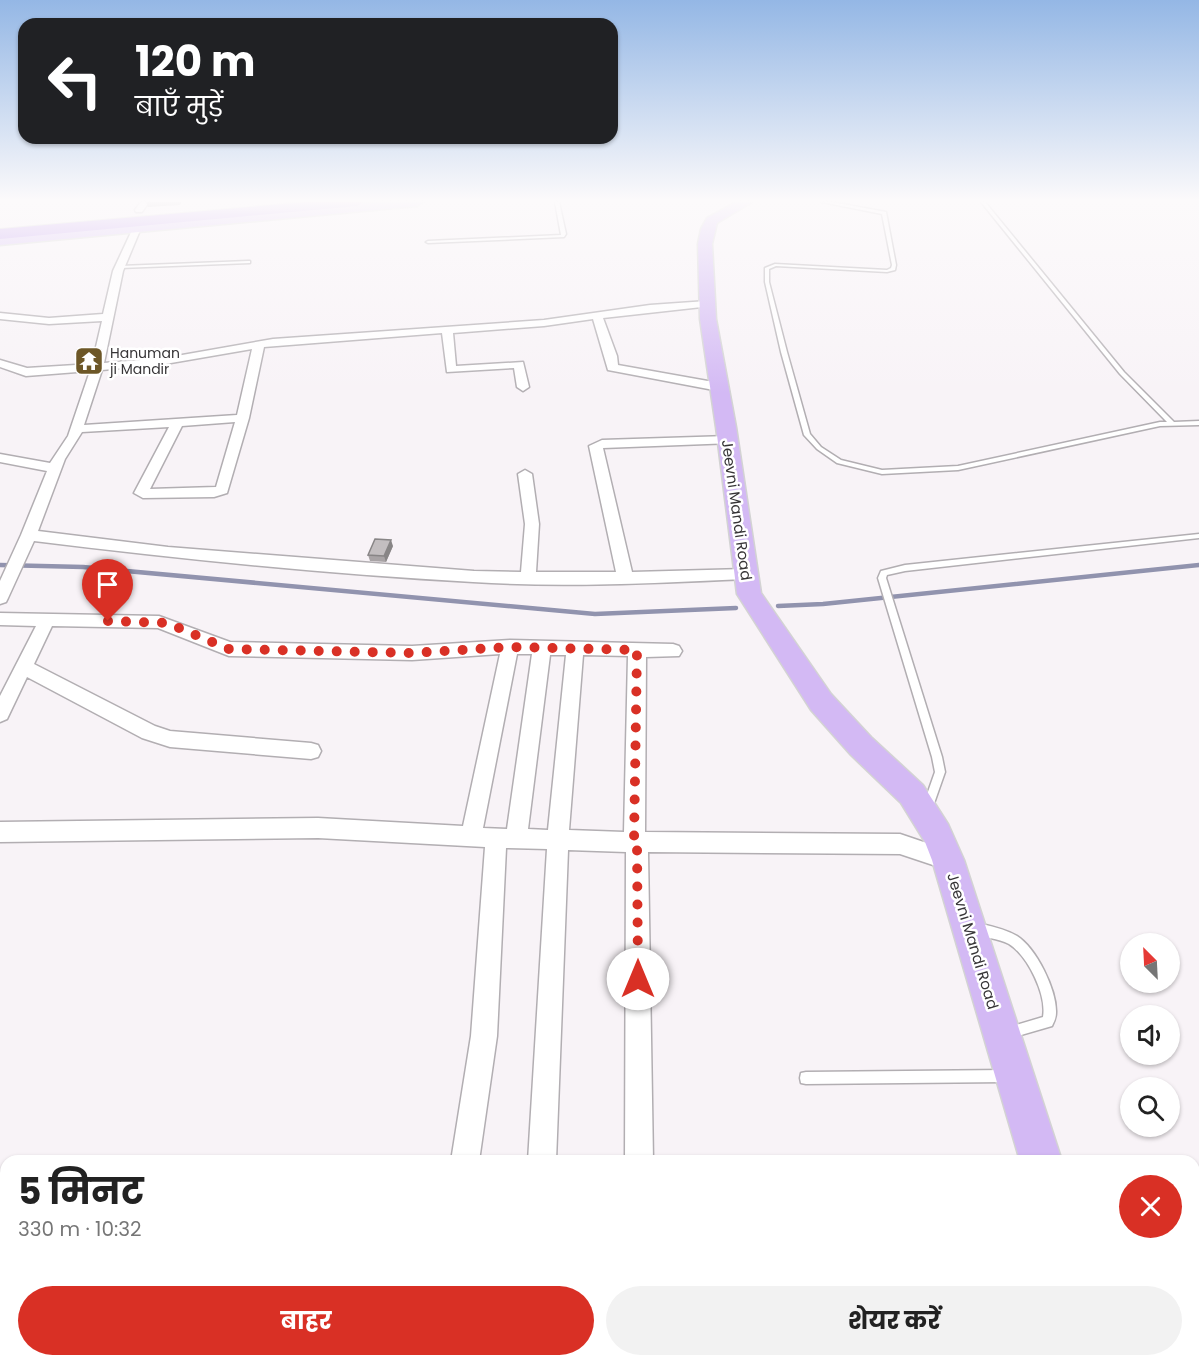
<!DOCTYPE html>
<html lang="hi">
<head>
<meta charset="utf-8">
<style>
  :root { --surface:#fff; --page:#f2f2f2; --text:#222; --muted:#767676; --accent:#d93025 }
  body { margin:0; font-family:Poppins,"Noto Sans Devanagari",sans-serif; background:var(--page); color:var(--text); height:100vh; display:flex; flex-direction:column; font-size:22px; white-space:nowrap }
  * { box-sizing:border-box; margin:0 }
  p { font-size:20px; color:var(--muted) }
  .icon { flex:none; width:33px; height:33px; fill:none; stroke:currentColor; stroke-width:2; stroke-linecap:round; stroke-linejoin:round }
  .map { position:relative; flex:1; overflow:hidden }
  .side { position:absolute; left:0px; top:1155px; width:1200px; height:212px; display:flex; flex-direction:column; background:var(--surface); border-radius:18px 18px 0 0; box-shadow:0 2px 4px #0004 }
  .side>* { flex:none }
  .banner { position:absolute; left:18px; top:18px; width:600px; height:126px; border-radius:18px; box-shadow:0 2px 4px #0004; background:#202124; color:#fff; overflow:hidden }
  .needle { width:39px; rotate:336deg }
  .controls { position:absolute; left:1120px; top:933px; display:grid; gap:12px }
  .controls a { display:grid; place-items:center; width:60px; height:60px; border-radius:50%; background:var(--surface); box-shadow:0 2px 4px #0004; font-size:30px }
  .pin { position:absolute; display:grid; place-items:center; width:51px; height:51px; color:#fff; margin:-62px -26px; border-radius:50% 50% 50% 0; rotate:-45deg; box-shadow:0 0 6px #0007 }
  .pin .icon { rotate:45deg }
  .me { position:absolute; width:66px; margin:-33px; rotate:0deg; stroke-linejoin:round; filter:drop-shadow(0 0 4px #0008) }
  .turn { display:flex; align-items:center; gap:21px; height:126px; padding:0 18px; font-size:27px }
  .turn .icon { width:78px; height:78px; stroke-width:2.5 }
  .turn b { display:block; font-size:42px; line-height:51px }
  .round { display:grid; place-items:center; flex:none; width:63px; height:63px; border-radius:32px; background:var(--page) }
  .summary { display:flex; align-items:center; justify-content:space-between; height:102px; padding:0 18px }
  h1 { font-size:36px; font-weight:700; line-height:45px }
  .primary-button { display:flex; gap:12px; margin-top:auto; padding:12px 18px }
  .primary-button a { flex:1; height:69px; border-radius:36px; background:var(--accent); color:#fff; font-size:24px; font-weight:700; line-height:69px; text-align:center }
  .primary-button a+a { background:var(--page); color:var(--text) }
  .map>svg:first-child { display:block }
</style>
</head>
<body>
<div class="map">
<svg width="1199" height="1366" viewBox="0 0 1199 1366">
  <rect width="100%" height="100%" fill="#f8f3f7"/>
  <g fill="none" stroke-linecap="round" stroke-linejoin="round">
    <g stroke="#9193ae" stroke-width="4.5">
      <polyline points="0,565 83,567 595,614 736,608"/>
      <polyline points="778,606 823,604 1199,565"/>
    </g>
    <g stroke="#b2aeb2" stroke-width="3">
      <g id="lane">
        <polygon points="555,202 559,202 566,234 564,237 428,243 426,242 428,241 561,235"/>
        <polygon points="822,202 832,202 886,212 896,265 895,270 887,272 776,266 769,269 769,282 787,352 810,434 821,447 841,460 882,470 958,466 1160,422 1167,422 1120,374 981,202 985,202 1124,372 1174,422 1199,421 1199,425 1160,426 958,470 882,474 837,463 817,449 804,435 781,352 765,282 765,268 775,264 887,270 891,268 892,265 882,214"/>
        <polygon points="248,261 250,261 250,263 120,268 118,267 120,266"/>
        <polygon points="1199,534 1199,538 905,571 887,575 886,578 942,757 945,772 931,812 927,814 923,812 922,809 935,772 932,757 878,578 881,571 905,565"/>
        <path d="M977 923C990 926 1005 929 1017 936 1036 948 1057 990 1056 1013 1056 1018 1054 1022 1052 1026L1007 1039 1003 1037 1001 1033 1003 1029 1043 1017C1047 995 1028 956 1009 944 998 938 984 938 973 933L971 929 973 925Z"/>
        <polygon points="1006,1070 1011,1071 1012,1076 1011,1081 1006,1082 806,1084 801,1083 800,1078 801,1073 806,1072"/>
        <polygon points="1199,1348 1199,1364 1193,1366 1166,1366 1168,1360 1194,1360 1194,1350"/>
      </g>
    </g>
    <g stroke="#b2aeb2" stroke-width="3">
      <g id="street">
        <polygon points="141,202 149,202 142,212 136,212 135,210"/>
        <path d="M137 225 141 228 123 271 104 363 165 358 273 339 544 320 650 305 707 301 712 304 711 306 603 318 617 356 618 365 719 383 725 387 719 391 608 370 593 319 544 326 453 333 456 366 523 362 529 387 523 391 517 387 514 368 447 372 442 333 264 347 249 418 227 493 214 497 143 498 134 493 169 427 82 432 65 459 38 531 168 547 474 571 521 572 525 524 518 474 525 470 532 474 539 524 536 572H616L589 446 602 440 728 436 735 440 733 443 603 448 632 572 745 569 751 570 753 574 751 578 745 579C655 583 563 588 473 582 326 574 180 559 34 541L8 598 6 602 0 604V581L21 535 47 471 0 462V454L50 463 68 436 90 371 26 376 0 367V360L27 368 92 364 102 321 49 324 0 319V313L49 318 103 314 113 271 133 228ZM252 349 237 415 84 425 102 370 165 364ZM235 422 216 487 150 489 182 426Z"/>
        <path d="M0 613 159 616 230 642 412 646 510 640 673 644 679 646 682 651 679 656 646 657 645 832 900 834 956 853 959 860 956 867 948 870 900 854 648 852 653 1161H625L626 852 568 850 556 1161H528L547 849 506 848 497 1036 479 1161H451L471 1036 485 847 318 838 0 842V822L318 818 463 826 500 654 412 660 229 656 158 628 52 626 34 664 155 726 170 731 311 743 318 745 321 751 318 757 311 759 170 747 142 738 27 677 7 719 0 722V696L36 626 0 625ZM517 654H532L507 829 483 828ZM550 655H566L548 830 528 829ZM583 655 628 656 624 832 569 830Z"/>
        <polygon points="0,1340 6,1340 6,1360 69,1360 67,1366 0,1366"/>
        <polygon points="398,1360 430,1360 428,1366 396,1366"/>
        <rect x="516" y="1360" width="32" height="6"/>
        <rect x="624" y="1360" width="32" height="6"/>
      </g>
    </g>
    <g stroke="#d3d3d3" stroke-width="3">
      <g id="primary">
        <polygon points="375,202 423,202 417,206 0,245 0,237"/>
        <polygon points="736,202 752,202 717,223 712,244 716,319 736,427 761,593 831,694 871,737 923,785 948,824 964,860 1062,1161 1020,1161 932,860 925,842 901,803 851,755 811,710 737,594 716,427 700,319 698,244 701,229 707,218"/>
        <polygon points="1078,1360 1126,1360 1128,1366 1080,1366"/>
      </g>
    </g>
    <g stroke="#d3d3d3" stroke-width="2">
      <polygon id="highway" points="306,202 364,202 357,206 0,239 0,229"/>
    </g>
    <use href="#lane" fill="#fff" fill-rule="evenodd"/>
    <use href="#street" fill="#fff" fill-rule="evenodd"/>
    <use href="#primary" fill="#d3b9f4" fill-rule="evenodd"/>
    <use href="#highway" fill="#b68aed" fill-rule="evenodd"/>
  </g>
  <polygon fill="#a8a3a5" points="393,546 386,562 370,561 368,555"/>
  <g fill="#888586">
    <polygon points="146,202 182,202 180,205 148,207"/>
    <polygon points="391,540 393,546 386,562 384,556"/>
  </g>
  <polygon fill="#c3bec0" stroke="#888586" stroke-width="1.5" points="375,539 391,540 384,556 368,555"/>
  <linearGradient id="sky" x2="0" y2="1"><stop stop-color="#94b7e5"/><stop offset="0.51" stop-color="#fcfafb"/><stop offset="1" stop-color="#fcfafb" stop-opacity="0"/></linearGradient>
  <rect width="1199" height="393" fill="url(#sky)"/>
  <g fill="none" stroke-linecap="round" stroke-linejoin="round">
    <polyline stroke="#d93025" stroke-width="10" stroke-dasharray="0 18" points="108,621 167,623 229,649 412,653 510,647 637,650 634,842 637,842 638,979"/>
  </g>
  <defs>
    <g id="temple-square" transform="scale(1.5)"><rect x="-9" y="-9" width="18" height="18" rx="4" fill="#6d5727" stroke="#fff"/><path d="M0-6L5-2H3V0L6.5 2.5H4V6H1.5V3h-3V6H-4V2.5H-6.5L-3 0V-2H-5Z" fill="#fff"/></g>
  </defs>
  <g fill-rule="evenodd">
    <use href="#temple-square" x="89" y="361"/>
  </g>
  <g text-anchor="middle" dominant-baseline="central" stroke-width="5" stroke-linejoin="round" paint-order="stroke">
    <g font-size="14" fill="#373537" stroke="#fff" text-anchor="start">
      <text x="110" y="353">Hanuman<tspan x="110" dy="16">ji Mandir</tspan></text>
    </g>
    <g font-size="15" fill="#373537" stroke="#fff">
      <text transform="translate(737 510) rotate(82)">Jeevni Mandi Road</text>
      <text transform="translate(973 941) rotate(73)">Jeevni Mandi Road</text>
    </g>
  </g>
</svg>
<div class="controls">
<a><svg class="needle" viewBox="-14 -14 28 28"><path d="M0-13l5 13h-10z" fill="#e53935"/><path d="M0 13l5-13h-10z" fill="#767676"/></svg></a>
<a><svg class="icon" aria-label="sound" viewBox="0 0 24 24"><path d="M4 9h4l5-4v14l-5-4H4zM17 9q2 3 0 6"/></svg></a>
<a><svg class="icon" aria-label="search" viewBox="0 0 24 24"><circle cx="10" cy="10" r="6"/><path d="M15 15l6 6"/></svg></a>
</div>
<div class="pin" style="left:108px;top:621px;background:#d93025"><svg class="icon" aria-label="arrive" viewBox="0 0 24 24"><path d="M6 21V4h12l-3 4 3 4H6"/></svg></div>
<svg class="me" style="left:638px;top:979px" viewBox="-20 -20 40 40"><circle r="19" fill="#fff"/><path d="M0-13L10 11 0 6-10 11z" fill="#d93025"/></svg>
<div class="banner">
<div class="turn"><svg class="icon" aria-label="left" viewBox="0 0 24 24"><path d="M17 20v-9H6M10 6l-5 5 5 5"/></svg><div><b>120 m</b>बाएँ मुड़ें</div></div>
</div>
<section class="side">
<div class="summary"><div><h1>5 मिनट</h1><p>330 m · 10:32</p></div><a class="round" style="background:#d93025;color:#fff"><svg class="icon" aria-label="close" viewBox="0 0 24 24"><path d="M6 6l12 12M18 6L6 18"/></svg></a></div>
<div class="primary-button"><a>बाहर</a><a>शेयर करें</a></div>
</section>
</div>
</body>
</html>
